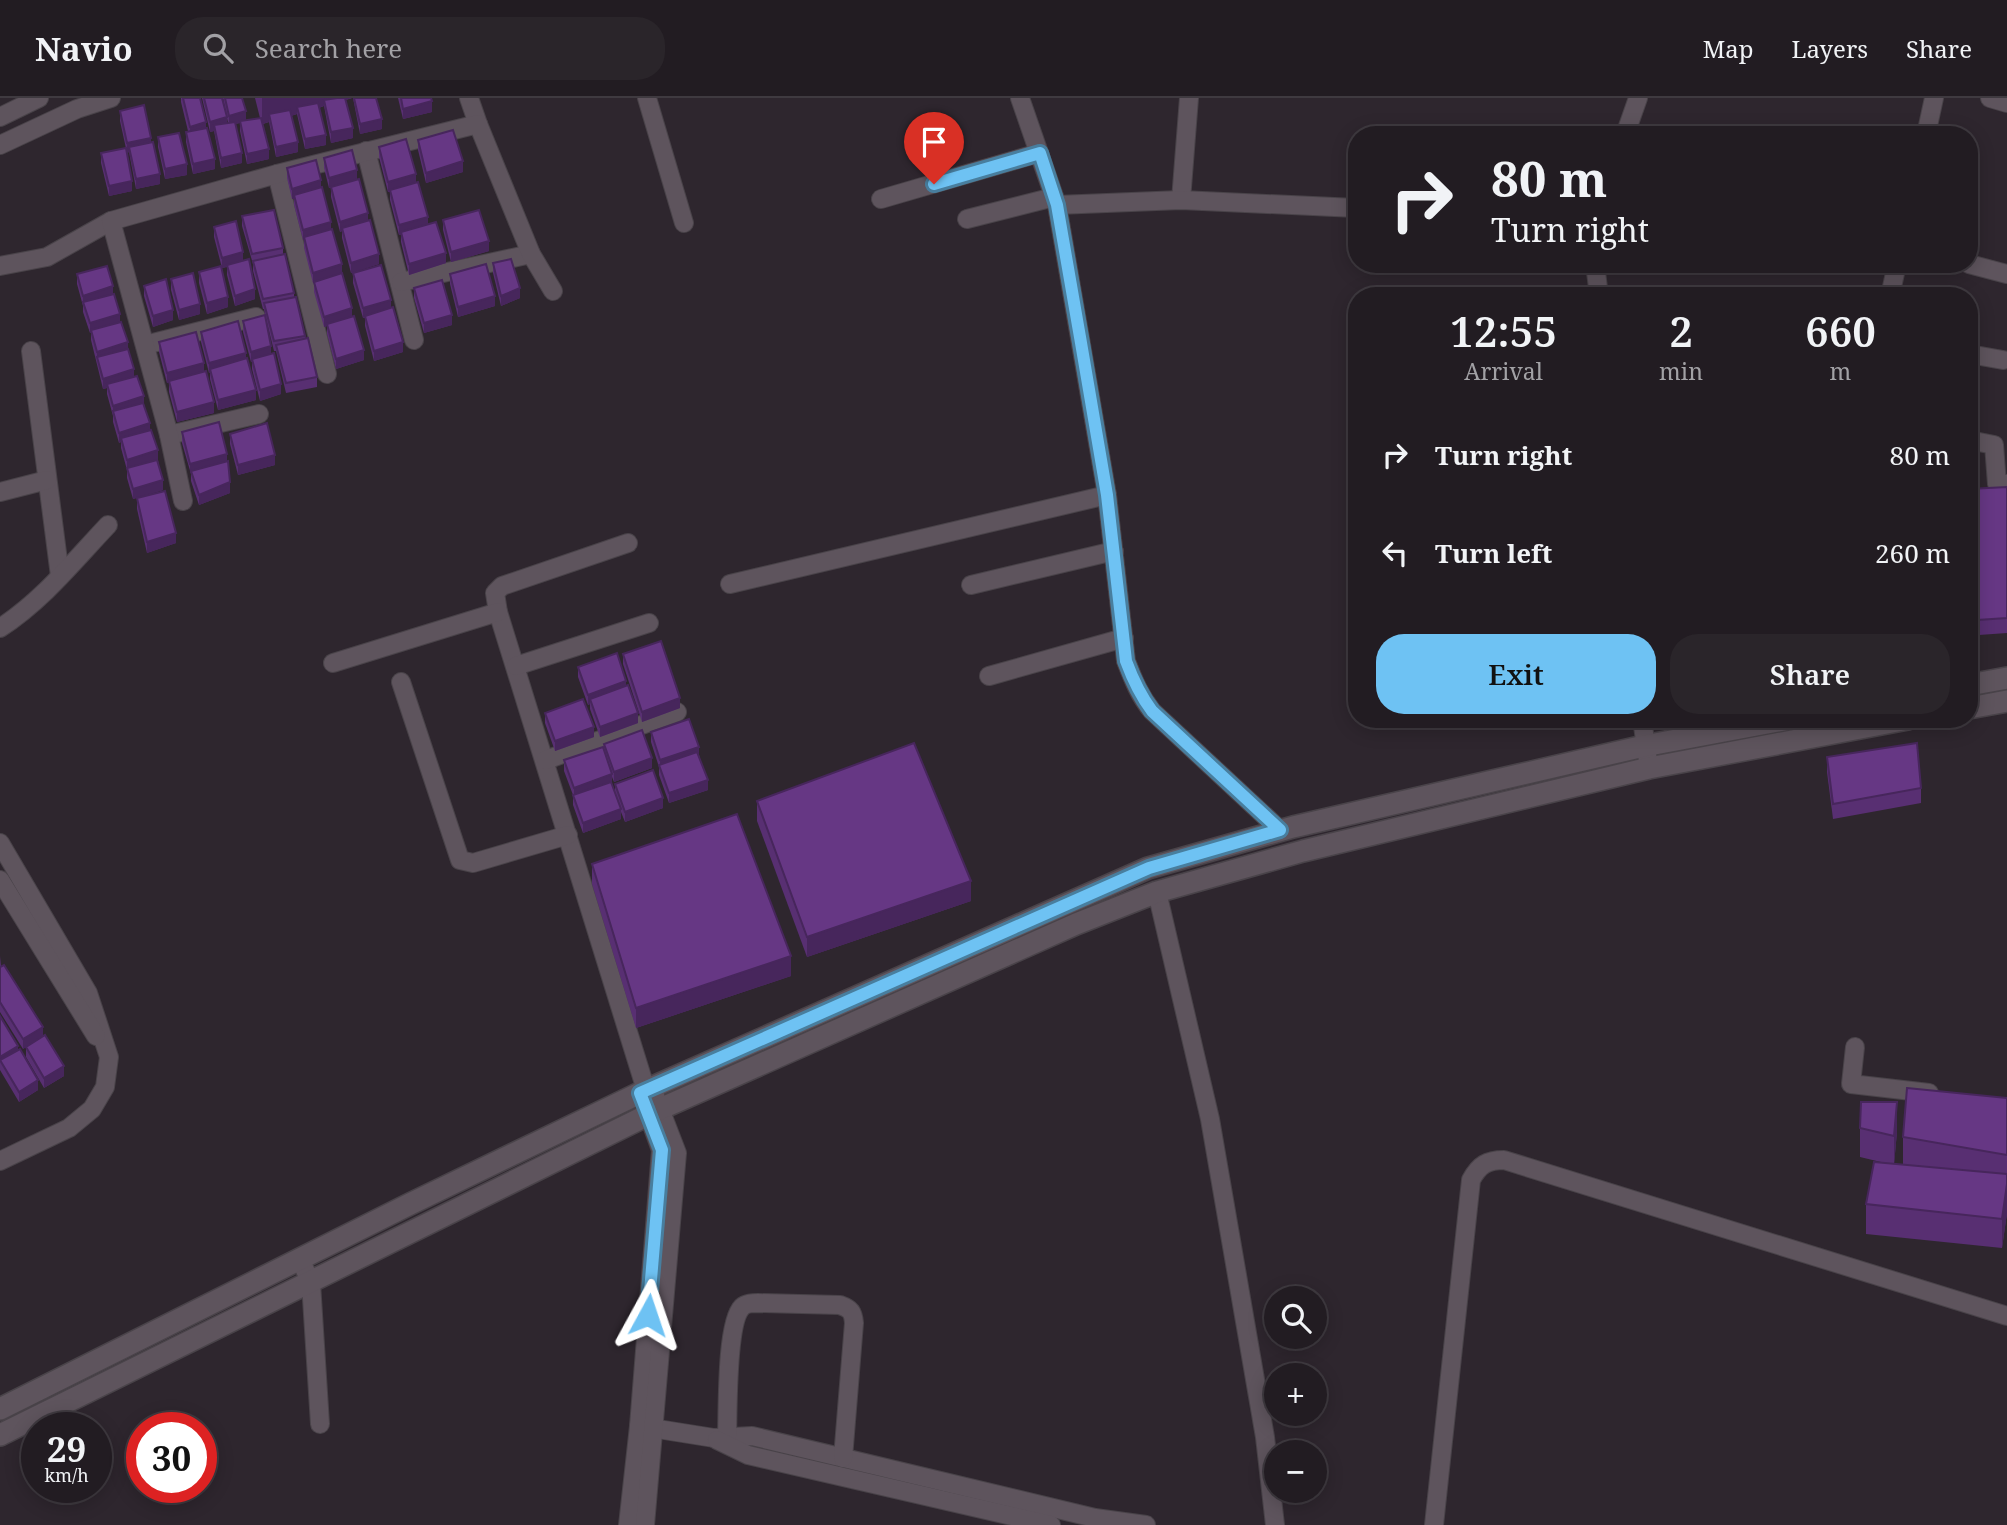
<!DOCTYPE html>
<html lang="en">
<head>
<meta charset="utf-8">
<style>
  :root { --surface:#221c22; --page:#2a252a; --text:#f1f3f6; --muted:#a2a1a5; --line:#3f3a40; --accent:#6ec2f3 }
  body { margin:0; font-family:"Noto Serif",serif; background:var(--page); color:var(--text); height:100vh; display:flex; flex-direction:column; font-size:26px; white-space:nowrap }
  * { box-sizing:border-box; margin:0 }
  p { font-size:23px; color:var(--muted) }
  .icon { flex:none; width:38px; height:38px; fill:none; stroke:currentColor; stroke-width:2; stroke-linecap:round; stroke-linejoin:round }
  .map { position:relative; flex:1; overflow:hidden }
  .side { position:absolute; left:1348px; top:189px; width:630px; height:441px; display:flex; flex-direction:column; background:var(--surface); border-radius:28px; box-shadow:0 4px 18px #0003,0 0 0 2px var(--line) }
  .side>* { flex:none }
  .banner { position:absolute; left:1348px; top:28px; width:630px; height:147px; border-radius:28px; box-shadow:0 4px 18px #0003,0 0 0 2px var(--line); background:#221c22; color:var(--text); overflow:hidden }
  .buttons { position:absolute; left:1264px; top:1188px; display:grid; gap:14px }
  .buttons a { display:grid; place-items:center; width:63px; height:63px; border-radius:50%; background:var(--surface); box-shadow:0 4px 18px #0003,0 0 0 2px var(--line); font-size:35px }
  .speed { position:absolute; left:21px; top:1314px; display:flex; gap:14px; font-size:35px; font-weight:700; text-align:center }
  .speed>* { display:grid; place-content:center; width:91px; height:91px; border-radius:50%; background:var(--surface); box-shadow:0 4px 18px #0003,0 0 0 2px var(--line); line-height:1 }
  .speed small { font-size:18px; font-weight:400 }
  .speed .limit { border:10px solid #d22; background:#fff; color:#111 }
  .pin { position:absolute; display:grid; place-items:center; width:60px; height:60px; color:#fff; margin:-72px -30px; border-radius:50% 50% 50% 0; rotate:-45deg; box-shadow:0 0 7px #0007 }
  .pin .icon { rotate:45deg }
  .me { position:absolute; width:77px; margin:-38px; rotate:5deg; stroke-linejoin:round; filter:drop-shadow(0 0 5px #0008) }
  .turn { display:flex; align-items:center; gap:24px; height:147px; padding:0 28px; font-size:32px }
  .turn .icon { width:91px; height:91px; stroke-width:2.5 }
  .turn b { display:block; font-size:49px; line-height:60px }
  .eta { display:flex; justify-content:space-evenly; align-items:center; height:119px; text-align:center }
  .eta b { font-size:42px; font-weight:600; line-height:49px }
  .cta { display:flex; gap:14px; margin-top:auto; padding:14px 28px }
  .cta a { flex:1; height:80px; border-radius:28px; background:var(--accent); color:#111; font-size:28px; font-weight:600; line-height:80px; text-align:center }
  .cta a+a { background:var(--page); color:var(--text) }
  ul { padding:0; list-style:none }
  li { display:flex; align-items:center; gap:21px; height:98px; padding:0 28px }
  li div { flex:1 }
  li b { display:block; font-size:26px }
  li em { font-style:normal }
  header { display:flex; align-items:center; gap:42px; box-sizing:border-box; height:98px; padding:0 35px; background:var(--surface); border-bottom:2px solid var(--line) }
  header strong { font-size:33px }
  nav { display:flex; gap:38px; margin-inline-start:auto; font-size:24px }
  .search { width:490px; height:63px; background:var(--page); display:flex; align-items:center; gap:18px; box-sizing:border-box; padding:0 24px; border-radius:28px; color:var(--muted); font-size:26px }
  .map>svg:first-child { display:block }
</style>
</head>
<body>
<header>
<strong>Navio</strong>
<div class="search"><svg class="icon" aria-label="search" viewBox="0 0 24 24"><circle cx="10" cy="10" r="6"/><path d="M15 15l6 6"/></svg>Search here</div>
<nav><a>Map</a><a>Layers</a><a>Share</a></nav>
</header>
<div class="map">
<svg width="2007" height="1427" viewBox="0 0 2007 1427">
  <rect width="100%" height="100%" fill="#2e262e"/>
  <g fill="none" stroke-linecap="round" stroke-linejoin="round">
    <g stroke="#494349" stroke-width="20">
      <g id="street">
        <polyline points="469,0 478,26"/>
        <polyline points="647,0 684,125"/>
        <path d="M1020 0 1057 107 1107 397 1126 563C1133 581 1139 597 1152 613L1280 732"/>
        <polyline points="1990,0 2007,5"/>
        <polyline points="0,19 39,0"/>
        <polyline points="1625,37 1638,0"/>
        <polyline points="1926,37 1934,0"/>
        <polyline points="0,47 77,11 111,0"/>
        <polyline points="366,53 414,242"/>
        <polyline points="277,76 327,276"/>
        <polyline points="881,101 1039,55"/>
        <polyline points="1181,102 1189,0"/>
        <polyline points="1057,107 1181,102 1356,110"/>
        <polyline points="967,121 1054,99"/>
        <polyline points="1595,166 1599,198"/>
        <polyline points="1969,166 2007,176"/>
        <polyline points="0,168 47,159 111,123"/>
        <polyline points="401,184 531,156"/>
        <polyline points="1890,198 1897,166"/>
        <polyline points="145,247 256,219"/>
        <polyline points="31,253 60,478"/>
        <polyline points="1969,256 2003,262"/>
        <polyline points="169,337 259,316"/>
        <polyline points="1969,342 1994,347 1997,386 2007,386"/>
        <polyline points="0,394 47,382"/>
        <polyline points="183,403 169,337 111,123 277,76 478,26 531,156 553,193"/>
        <polyline points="628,445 502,488 495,495 498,514 646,992"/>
        <polyline points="730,486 1107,397"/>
        <polyline points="971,487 1114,453"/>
        <path d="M0 530C42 503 74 463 108 427"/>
        <polyline points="333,565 498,514"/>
        <polyline points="516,568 649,525"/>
        <polyline points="989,578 1124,540"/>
        <polyline points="401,584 460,762 473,765 568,737"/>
        <polyline points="1642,621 1649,670"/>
        <polyline points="546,662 677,614"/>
        <polyline points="0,745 88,895 109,959 105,989 92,1011 69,1030 0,1063"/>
        <polyline points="0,782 96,938"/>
        <polyline points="1157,794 1210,1021 1265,1339 1275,1427"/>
        <polyline points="1855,949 1851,986 1929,995"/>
        <polyline points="300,1161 311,1185 320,1326"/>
        <polyline points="639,1328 714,1340 752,1338 1095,1420 1146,1427"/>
        <path d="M727 1339C728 1314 726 1225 742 1209 746 1205 753 1205 758 1205L840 1207C851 1211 853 1214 854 1225L843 1360"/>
        <polyline points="717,1342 748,1357 1051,1427"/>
        <polyline points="628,1427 639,1328 661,1052 644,1005"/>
        <polyline points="645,1427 677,1055 655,998"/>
        <path d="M1434 1427 1471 1082C1479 1067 1487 1062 1504 1062L2007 1218"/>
      </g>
    </g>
    <g stroke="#494349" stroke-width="24">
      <g id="secondary">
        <polyline points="1969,587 2007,580"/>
        <polyline points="1969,610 2007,603"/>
        <polyline points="0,1311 410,1106 646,992 1148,770 1293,729 1644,648 1789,621"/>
        <polyline points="0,1337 660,1011 1076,826 1157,794 1303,753 1649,670 1908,621"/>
      </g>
    </g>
    <use href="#street" stroke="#5e545d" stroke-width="18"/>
    <use href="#secondary" stroke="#5e545d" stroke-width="21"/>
  </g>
  <g fill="#582f72">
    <polygon points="181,0 200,0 215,71 193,76 186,44 186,34 188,33 181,4"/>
    <polygon points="202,0 222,0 227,25 228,25 223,0 242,0 246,22 260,20 255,0 352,0 346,2 353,40 331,45 324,8 319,10 326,47 305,51 297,16 291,18 298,54 276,59 269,24 263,26 269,61 247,66 240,33 240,25 235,26 242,65 221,70 214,33 210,34"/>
    <polygon points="353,0 376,0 382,31 360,36"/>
    <polygon points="398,0 431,0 432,14 403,21"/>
    <polygon points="120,13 151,44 160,86 136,91 129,54 127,55 120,23"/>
    <polygon points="158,39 187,77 165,81 158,49"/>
    <polygon points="418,42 463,74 426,85 418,52"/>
    <polygon points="379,49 416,85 428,126 446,165 409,177 401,144 401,137 399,137 390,102 390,94 388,94 379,59"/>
    <polygon points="101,55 132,93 109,98 101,65"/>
    <polygon points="324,60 357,81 379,166 351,175 342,140 342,133 340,134 331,99 331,90 329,90 324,70"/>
    <polygon points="287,70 321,89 352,218 364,262 336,271 327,236 327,228 324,229 314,194 314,185 313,185 304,150 304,142 303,142 294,107 294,101 292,101 287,80"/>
    <polygon points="242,118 283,150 283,157 294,195 294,199 317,279 317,289 286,295 276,253 274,253 265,217 271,256 281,296 260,303 252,271 252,264 251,264 243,234 243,223 265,217 264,211 263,211 253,173 253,166 242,128"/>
    <polygon points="443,122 489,153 451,164 443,132"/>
    <polygon points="214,129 243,163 255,201 235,208 227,177 227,169 222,170 214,139"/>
    <polygon points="493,165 520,200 501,208 493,175"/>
    <polygon points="199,174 228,209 207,216 199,185"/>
    <polygon points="353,175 391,210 403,254 374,263 365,228 365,220 363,220 353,185"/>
    <polygon points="77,176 113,196 134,279 144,306 158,362 163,392 133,401 127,380 127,372 121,350 121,344 119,345 113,324 113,318 107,296 107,290 103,291 91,242 91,235 90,235 83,214 83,208 77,186"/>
    <polygon points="450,176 495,208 458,219 450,186"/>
    <polygon points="171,181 200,216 179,222 171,192"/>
    <polygon points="144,188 173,222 153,229 144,198"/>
    <polygon points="414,190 452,227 424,235 414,200"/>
    <polygon points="201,234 246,261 256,302 218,312 210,281 210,275 209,275 201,244"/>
    <polygon points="159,244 204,273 214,315 177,324 169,294 169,284 167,285 159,254"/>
    <polygon points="182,334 227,363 230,395 199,407 191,383 191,376 182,345"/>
    <polygon points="230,336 275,367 238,377 230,346"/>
    <polygon points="2007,389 2007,535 1979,537 1979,549 1969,549 1969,391"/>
    <polygon points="137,400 176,445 147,455 137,411"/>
    <polygon points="623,556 680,610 642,624 623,566"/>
    <polygon points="578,569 626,588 638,625 600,639 590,611 590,606 588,607 578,579"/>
    <polygon points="545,615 594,639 555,653 545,625"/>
    <polygon points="651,634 699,657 708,692 669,705 659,677 659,669 651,644"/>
    <polygon points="604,646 652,670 614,684 612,679 612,687 615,693 615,686 663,710 625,724 621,714 621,721 583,735 573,707 573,697 564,673 564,662 604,654"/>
    <polygon points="1827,659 1921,690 1921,705 1833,721 1827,674"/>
    <polygon points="757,703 971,803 807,859 757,723"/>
    <polygon points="592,766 791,878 636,930 592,786"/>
    <polygon points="0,858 1,869 43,939 64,978 44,990 26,959 26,949 23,951 0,914"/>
    <polygon points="0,918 38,992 19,1004 0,972"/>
    <polygon points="2007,1000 2007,1115 2002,1150 1866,1136 1866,1106 1885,1065 1860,1059 1860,1030 1897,1034 1894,1066 1903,1067 1903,1039"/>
  </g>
  <g fill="#47265c">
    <polygon points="262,0 352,0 326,8 324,2 324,8 299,16 297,9 297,16 271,24 269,16 269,24 262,26"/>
    <polygon points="432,3 432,14 403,21 403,11"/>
    <polygon points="246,13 246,23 229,28 229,18"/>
    <polygon points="227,19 227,29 214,27 214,33 210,34 210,24"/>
    <polygon points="382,21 382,31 360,36 360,26"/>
    <polygon points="206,24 206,34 190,39 190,29"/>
    <polygon points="353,30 353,40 331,45 331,34"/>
    <polygon points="326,37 326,47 305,51 305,41"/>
    <polygon points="151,40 151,50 129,49 129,54 127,55 127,45"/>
    <polygon points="298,44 298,54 276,59 276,49"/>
    <polygon points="269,51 269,61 247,66 247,56"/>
    <polygon points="242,55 242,65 221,70 221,60"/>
    <polygon points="215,61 215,71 193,76 193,66"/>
    <polygon points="463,63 463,74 426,85 426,75"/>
    <polygon points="187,66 187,77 165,81 165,71"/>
    <polygon points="357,72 357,82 329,90 329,80"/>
    <polygon points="160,76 160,86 136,91 136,81"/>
    <polygon points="416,76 416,86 388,94 388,84"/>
    <polygon points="321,82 321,92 294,97 294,101 292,101 292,91"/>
    <polygon points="132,83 132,93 109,98 109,88"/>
    <polygon points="368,115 368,125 342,130 342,133 340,134 340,124"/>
    <polygon points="428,119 428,129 401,134 401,137 399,137 399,127"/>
    <polygon points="331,124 331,134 303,142 303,132"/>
    <polygon points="489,143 489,153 451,164 451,154"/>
    <polygon points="243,154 243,164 222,170 222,160"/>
    <polygon points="446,155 446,165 409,177 409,166"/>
    <polygon points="379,156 379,166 351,175 351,165"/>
    <polygon points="342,166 342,176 313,185 313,175"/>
    <polygon points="113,188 113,198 83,204 83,208 83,198"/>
    <polygon points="520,190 520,200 501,208 501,198"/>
    <polygon points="255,191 255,201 235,208 235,198"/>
    <polygon points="495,198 495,208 458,219 458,209"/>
    <polygon points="228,199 228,209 207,216 207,205"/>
    <polygon points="391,202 391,212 363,220 363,210"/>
    <polygon points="200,206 200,216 179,222 179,212"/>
    <polygon points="352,210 352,220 324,229 324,219"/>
    <polygon points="173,212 173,222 153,229 153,218"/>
    <polygon points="120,216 120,226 91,232 91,235 90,235 90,225"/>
    <polygon points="452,217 452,227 424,235 424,225"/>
    <polygon points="128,244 128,254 97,259 97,264 97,254"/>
    <polygon points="403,244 403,254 374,263 374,253"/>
    <polygon points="271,248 271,258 252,261 252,264 251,264 251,254"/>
    <polygon points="364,252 364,262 336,271 336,261"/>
    <polygon points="246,255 246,265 210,271 210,275 209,275 209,265"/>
    <polygon points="204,265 204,275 167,285 167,275"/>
    <polygon points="134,271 134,281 107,286 107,290 103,291 103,281"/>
    <polygon points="281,286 281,296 260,303 260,292"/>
    <polygon points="256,292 256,302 218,312 218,302"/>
    <polygon points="144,298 144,308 113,313 113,318 113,308"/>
    <polygon points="214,304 214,315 177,324 177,314"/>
    <polygon points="150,325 150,336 121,340 121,344 119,345 119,335"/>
    <polygon points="158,352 158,362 127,372 127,362"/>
    <polygon points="227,356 227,366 191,373 190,376 190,366"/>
    <polygon points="275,357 275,367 238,377 238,367"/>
    <polygon points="163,382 163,392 133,401 133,391"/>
    <polygon points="230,384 230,395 199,407 199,397"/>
    <polygon points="176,435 176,445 147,455 147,444"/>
    <polygon points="626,583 626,593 590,601 590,606 588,607 588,597"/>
    <polygon points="680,600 680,610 642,624 642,614"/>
    <polygon points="638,615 638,625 600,639 600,629"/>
    <polygon points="594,629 594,639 555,653 555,643"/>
    <polygon points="699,649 699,659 660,672 660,662"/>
    <polygon points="652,660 652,670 614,684 614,674"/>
    <polygon points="612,676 612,687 574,700 574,690"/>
    <polygon points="708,682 708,692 669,705 669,695"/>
    <polygon points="663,700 663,710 625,724 625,714"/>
    <polygon points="621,711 621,721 583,735 583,725"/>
    <polygon points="971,783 971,803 807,859 807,839"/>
    <polygon points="791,858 791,878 636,930 636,910"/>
    <polygon points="43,929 43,939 23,951 23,941"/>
    <polygon points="18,948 18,958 0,962 0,969 0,959"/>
    <polygon points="64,968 64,978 44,990 44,980"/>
    <polygon points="38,982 38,992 19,1004 19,994"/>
    <polygon points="1897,1004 1897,1034 1894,1067 1894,1038"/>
    <polygon points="2007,1086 2007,1115 2002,1150 2002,1121"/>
  </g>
  <g fill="#663784" stroke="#47265c" stroke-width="2">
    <polygon points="183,0 200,0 206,24 190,29"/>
    <polygon points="204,0 222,0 227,19 210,24"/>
    <polygon points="225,0 242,0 246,13 229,18"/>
    <polygon points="337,0 345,0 353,30 331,34 324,2"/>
    <polygon points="354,0 376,0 382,21 360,26"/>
    <polygon points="401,0 431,0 432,3 403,11"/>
    <polygon points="318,5 326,37 305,41 297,9"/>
    <polygon points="144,7 151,40 127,45 120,13"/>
    <polygon points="290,12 298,44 276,49 269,16"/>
    <polygon points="261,20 269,51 247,56 240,23"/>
    <polygon points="235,24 242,55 221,60 214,27"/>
    <polygon points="207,30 215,61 193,66 186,34"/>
    <polygon points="453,32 463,63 426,75 418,42"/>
    <polygon points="179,35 187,66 165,71 158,39"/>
    <polygon points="406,41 416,76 388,84 379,49"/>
    <polygon points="153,44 160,76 136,81 129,49"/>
    <polygon points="126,50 132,83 109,88 101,55"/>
    <polygon points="352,52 357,72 329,80 324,60"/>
    <polygon points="316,62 321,82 292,91 287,70"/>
    <polygon points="359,81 368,115 340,124 331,89"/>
    <polygon points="418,84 428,119 399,127 390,92"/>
    <polygon points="322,89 331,124 303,132 294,97"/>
    <polygon points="274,112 283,150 252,156 242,118"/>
    <polygon points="479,112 489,143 451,154 443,122"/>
    <polygon points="370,122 379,156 351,165 342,130"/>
    <polygon points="236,123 243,154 222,160 214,129"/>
    <polygon points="436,124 446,155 409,166 401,134"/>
    <polygon points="332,131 342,166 313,175 304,139"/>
    <polygon points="285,156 294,195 263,201 253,163"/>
    <polygon points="249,161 255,191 235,198 227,167"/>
    <polygon points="511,161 520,190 501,198 493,165"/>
    <polygon points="486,166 495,198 458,209 450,176"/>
    <polygon points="381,167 391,202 363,210 353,175"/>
    <polygon points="107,168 113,188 83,198 77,176"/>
    <polygon points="221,168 228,199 207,205 199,174"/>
    <polygon points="193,175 200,206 179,212 171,181"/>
    <polygon points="342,175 352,210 324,219 314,184"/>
    <polygon points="166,181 173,212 153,218 144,188"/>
    <polygon points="442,182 452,217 424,225 414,190"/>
    <polygon points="114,196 120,216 90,225 83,204"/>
    <polygon points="296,199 305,238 274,243 264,205"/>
    <polygon points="393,209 403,244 374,253 365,218"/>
    <polygon points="265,217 271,248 251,254 243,223"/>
    <polygon points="354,218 364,252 336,261 327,226"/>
    <polygon points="238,223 246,255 209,265 201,234"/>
    <polygon points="121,224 128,244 97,254 91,232"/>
    <polygon points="196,234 204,265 167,275 159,244"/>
    <polygon points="308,240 317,279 286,285 276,247"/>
    <polygon points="128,251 134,271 103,281 97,259"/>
    <polygon points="274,255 281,286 260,292 252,261"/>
    <polygon points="247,260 256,292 218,302 210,271"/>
    <polygon points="206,273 214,304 177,314 169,283"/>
    <polygon points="137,278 144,298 113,308 107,286"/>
    <polygon points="143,305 150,325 119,335 113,313"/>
    <polygon points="219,324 227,356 190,366 182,334"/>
    <polygon points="267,325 275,357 238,367 230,336"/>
    <polygon points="151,332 158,352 127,362 121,340"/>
    <polygon points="157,362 163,382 133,391 127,370"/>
    <polygon points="228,363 230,384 199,397 191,373"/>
    <polygon points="2007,389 2007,520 1978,522 1979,534 1969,534 1969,391"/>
    <polygon points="165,393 176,435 147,444 137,400"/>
    <polygon points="661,543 680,600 642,614 623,556"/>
    <polygon points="617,555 626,583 588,597 578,569"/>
    <polygon points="628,587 638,615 600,629 590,601"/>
    <polygon points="583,601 594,629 555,643 545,615"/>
    <polygon points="689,621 699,649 660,662 651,634"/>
    <polygon points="642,632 652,660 614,674 604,646"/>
    <polygon points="914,645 971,783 807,839 757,703"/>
    <polygon points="1917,645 1921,690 1833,706 1827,659"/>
    <polygon points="603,649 612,676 574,690 564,662"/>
    <polygon points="697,654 708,682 669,695 659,667"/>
    <polygon points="653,672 663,700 625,714 615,686"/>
    <polygon points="611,684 621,711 583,725 573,697"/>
    <polygon points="737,716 791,858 636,910 592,766"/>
    <polygon points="4,867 43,929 23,941 0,904 0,869"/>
    <polygon points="0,918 18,948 0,959"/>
    <polygon points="45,937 64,968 44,980 26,949"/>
    <polygon points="20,951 38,982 19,994 0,962"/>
    <polygon points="1907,990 2007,1000 2007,1057 1903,1039"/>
    <polygon points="1861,1004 1897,1004 1894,1038 1860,1030"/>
    <polygon points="1874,1064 2007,1076 2007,1086 2002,1121 1866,1106"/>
  </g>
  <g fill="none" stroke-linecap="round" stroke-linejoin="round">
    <g stroke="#487e9e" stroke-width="18">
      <path id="route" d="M648 1217 662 1052 640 995 1149 770 1280 732 1152 613C1140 597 1133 582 1126 563L1107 397 1080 239 1057 107 1040 55 934 86"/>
    </g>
    <use href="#route" stroke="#6ec2f3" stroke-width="12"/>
  </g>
</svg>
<div class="buttons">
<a><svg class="icon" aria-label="search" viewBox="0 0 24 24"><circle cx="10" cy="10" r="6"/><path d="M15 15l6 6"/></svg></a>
<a>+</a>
<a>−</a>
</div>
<div class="speed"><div>29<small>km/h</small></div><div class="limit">30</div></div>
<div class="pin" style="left:934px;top:86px;background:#d93025"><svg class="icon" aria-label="arrive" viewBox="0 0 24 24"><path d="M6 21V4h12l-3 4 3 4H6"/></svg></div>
<svg class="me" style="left:648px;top:1217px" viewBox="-20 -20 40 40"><path d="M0-17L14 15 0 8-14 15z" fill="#6ec2f3" stroke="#fff" stroke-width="4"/></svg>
<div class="banner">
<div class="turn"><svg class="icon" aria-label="right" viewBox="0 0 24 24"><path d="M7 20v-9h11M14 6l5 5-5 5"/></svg><div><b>80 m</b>Turn right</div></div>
</div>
<section class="side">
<div class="eta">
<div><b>12:55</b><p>Arrival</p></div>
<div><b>2</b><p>min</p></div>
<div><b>660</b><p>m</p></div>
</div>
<ul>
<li><svg class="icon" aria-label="right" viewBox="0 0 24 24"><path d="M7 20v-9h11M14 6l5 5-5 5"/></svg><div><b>Turn right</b></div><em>80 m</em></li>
<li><svg class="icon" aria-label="left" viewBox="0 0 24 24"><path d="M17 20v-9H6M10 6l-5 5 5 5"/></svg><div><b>Turn left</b></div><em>260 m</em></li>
</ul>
<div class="cta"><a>Exit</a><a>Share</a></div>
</section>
</div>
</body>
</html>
